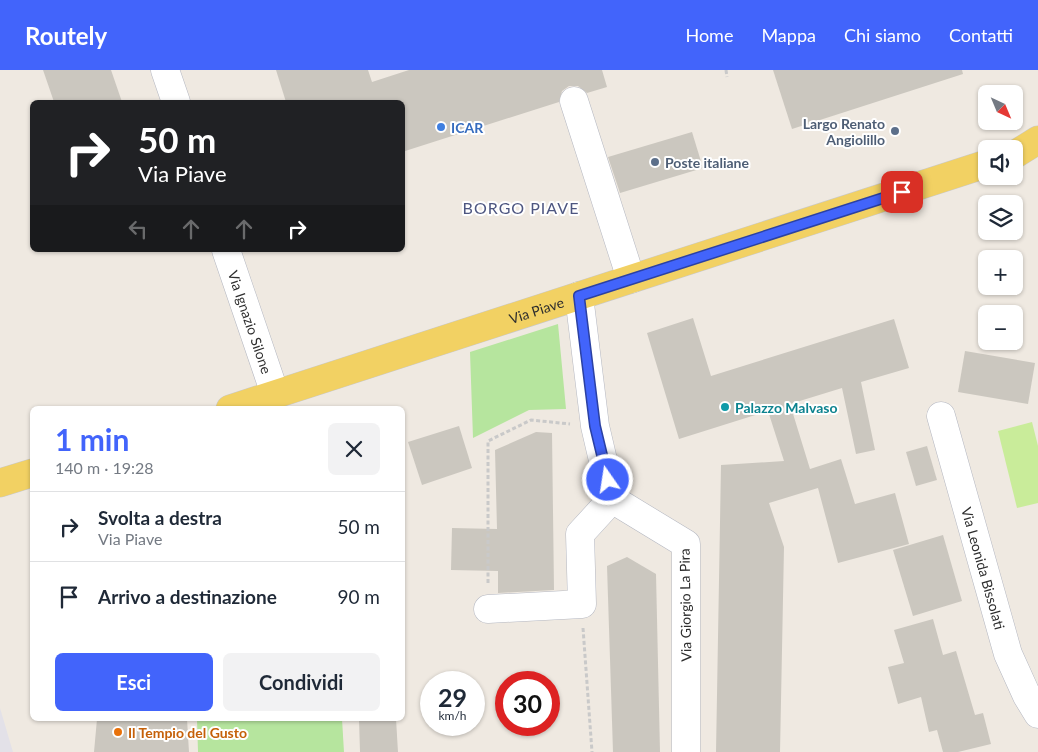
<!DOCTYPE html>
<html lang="it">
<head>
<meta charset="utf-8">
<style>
  :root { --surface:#fff; --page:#f2f2f3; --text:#1f2937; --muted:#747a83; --line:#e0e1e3; --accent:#4264fb }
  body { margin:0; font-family:Lato,sans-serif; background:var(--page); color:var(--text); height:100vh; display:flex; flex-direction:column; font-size:19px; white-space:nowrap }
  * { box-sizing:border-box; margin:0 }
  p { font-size:16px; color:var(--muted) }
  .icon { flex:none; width:28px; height:28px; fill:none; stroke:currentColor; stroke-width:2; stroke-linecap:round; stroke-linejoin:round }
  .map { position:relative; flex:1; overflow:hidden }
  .drawer { position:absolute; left:30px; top:336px; width:375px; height:315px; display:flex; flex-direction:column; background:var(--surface); border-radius:8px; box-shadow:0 1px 4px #0004 }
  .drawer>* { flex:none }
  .banner { position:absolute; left:30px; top:30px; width:375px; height:152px; border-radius:8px; box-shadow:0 1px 4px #0004; background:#202124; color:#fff; overflow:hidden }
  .needle { width:32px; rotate:136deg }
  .fabs { position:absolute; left:978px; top:15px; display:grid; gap:10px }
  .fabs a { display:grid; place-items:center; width:45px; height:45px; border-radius:8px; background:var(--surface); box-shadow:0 1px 4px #0004; font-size:25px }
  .speed { position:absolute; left:420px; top:601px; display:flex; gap:10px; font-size:25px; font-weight:700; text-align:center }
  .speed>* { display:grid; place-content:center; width:65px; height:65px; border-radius:50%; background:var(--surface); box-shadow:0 1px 4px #0004; line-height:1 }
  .speed small { font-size:12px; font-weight:400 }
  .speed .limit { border:8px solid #d22; background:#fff; color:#111 }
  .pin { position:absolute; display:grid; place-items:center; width:42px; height:42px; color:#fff; margin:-21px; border-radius:10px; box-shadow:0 2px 8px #0006 }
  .me { position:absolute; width:55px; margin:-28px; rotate:347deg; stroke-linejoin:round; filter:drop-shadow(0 0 4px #0008) }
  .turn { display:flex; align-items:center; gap:18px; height:105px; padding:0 25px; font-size:22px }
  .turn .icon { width:65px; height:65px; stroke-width:2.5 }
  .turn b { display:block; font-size:35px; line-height:42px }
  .lanes { display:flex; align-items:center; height:48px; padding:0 25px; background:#0003; justify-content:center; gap:25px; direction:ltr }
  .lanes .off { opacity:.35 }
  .round { display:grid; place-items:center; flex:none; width:52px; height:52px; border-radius:8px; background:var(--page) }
  .head { display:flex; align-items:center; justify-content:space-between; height:85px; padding:0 25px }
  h1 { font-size:30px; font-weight:700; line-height:38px; color:var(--accent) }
  .cta { display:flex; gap:10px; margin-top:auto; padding:10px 25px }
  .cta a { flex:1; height:58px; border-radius:8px; background:var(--accent); color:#fff; font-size:20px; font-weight:700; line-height:58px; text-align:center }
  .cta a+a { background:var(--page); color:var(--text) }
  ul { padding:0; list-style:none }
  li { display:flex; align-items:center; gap:15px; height:70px; padding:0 25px; border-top:1px solid var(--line) }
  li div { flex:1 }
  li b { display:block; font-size:19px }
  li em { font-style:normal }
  header { display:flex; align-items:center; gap:30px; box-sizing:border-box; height:70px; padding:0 25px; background:var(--accent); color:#fff }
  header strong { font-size:24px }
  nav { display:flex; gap:28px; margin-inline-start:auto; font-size:18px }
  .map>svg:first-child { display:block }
</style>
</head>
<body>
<header>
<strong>Routely</strong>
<nav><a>Home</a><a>Mappa</a><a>Chi siamo</a><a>Contatti</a></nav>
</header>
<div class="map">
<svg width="1038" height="682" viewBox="0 0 1038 682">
  <rect width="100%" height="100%" fill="#efe9e1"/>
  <polygon fill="#e3e1e8" points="0,638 13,682 0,682"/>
  <g fill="#b6e59e">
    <polygon points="558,254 566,339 529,340 473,368 470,282"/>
    <polygon points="197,649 342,649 344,682 198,682"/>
  </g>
  <polygon fill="#c9ec9a" points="1032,352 1038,376 1038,433 1017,438 998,361"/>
  <g fill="#cbc7bf">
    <polygon points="43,0 111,0 122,32 54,32"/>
    <polygon points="276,0 368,0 372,12 409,0 602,0 607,17 587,23 578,16 569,16 562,21 559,32 402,82 402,32 286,32"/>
    <polygon points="773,0 962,0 963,4 792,59"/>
    <polygon points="692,62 703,98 620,123 608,87"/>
    <polygon points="693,248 711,306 894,249 909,298 861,312 875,380 856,384 842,318 790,334 810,399 841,389 855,434 895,423 909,474 838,493 818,418 769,433 784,477 780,682 716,682 721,395 784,391 768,341 679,369 647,263"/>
    <polygon points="965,281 1035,293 1028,334 958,322"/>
    <polygon points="459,356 472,398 422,415 408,372"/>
    <polygon points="536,362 552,363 554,520 498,523 498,501 451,500 452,458 497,459 495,380"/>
    <polygon points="927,376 937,410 916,416 906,382"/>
    <polygon points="943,465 962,531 913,546 893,480"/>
    <polygon points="627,487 656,504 660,682 613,682 607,496"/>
    <polygon points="933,549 943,585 956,581 975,645 983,643 991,674 958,682 943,682 937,660 929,662 921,627 898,634 888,597 904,593 894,560"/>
    <polygon points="97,649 187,649 189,682 94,682"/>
    <polygon points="359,649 396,649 398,682 360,682"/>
  </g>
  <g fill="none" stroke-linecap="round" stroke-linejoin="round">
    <g stroke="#b4b7c1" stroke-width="29">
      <g id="minor">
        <polyline points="165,0 176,32"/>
        <polyline points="574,31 631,209"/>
        <path id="s1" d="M226 180 275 324"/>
        <polyline points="579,226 595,356 612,429 686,474 686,682"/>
        <path id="s2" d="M941 346 1008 584 1027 626 1038 644"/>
        <polyline points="488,539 582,534 580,464 612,429"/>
      </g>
    </g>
    <g stroke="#c9c9c9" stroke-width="29">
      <g id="major">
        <polyline points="1014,85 1038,70"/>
        <path id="s3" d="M230 339 986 94"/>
        <polyline points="0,413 32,403"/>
      </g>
    </g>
    <g stroke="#c9c9c9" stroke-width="3" stroke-dasharray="4 2.5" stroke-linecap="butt">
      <polyline points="726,0 727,7"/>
      <polyline points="488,513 488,371 531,350 570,354"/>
      <polyline points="583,558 592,682"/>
    </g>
    <use href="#minor" stroke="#fff" stroke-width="28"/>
    <use href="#major" stroke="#f2d163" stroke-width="28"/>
  </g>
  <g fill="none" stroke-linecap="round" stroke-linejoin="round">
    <g stroke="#2b41a3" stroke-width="12">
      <polyline id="route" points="608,410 595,356 579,226 902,122"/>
    </g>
    <use href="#route" stroke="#4264fb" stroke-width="9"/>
  </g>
  <circle fill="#3f7fe0" stroke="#fff" stroke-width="2" cx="441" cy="57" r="5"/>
  <g fill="#5c6f8a" stroke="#fff" stroke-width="2">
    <circle cx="895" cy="61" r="5"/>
    <circle cx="655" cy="92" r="5"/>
  </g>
  <circle fill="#0f9aa8" stroke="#fff" stroke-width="2" cx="725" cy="337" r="5"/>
  <circle fill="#e8710a" stroke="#fff" stroke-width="2" cx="118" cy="662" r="5"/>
  <g text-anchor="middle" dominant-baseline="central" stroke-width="4" stroke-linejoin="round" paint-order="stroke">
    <g font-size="14" font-weight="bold" fill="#4e5e75" stroke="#fff" text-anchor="end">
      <text x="885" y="53">Largo Renato<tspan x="885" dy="16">Angiolillo</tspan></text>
      <text x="665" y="92" text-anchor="start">Poste italiane</text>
    </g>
    <g font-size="14" font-weight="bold" fill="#366cbe" stroke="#fff" text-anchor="start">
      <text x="451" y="57">ICAR</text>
    </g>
    <g font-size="14" fill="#2e2e2e" stroke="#fff">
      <text stroke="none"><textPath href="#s3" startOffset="322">Via Piave</textPath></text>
      <text stroke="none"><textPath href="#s1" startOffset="76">Via Ignazio Silone</textPath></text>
      <text stroke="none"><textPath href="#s2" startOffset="158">Via Leonida Bissolati</textPath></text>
      <text transform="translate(685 535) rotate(-91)">Via Giorgio La Pira</text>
    </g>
    <g font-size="14" font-weight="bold" fill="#0d838f" stroke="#fff" text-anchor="start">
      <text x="735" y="337">Palazzo Malvaso</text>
    </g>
    <g font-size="14" font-weight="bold" fill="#c56008" stroke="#fff" text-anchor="start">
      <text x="128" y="662">Il Tempio del Gusto</text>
    </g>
    <g font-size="16" letter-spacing="1" fill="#4d5680" stroke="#fff">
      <text x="521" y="137">BORGO PIAVE</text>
    </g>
  </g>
</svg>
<div class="fabs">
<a><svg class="needle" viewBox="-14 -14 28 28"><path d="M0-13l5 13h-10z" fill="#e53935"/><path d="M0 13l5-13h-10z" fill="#747a83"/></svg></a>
<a><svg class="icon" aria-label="sound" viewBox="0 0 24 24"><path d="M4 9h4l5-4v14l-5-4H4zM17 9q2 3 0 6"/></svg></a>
<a><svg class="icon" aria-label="layers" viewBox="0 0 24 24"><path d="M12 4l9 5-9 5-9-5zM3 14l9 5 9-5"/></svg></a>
<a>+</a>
<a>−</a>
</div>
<div class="speed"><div>29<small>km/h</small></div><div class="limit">30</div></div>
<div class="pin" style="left:902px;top:122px;background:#d93025"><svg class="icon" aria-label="arrive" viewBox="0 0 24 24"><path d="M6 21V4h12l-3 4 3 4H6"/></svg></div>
<svg class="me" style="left:608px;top:410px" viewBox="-20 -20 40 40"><circle r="17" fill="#4264fb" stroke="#fff" stroke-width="3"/><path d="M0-11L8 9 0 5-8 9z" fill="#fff"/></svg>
<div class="banner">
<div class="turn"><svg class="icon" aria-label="right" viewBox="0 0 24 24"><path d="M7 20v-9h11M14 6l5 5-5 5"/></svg><div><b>50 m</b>Via Piave</div></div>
<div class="lanes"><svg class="icon off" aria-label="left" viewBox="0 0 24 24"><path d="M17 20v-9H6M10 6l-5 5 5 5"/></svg><svg class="icon off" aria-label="ahead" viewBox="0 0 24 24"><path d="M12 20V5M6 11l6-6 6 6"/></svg><svg class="icon off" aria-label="ahead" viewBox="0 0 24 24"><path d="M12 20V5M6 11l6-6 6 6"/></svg><svg class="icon" aria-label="right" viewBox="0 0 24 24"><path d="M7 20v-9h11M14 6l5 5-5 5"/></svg></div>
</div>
<section class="drawer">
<div class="head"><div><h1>1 min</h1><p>140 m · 19:28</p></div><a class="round"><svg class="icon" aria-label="close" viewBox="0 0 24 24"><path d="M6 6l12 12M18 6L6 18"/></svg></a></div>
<ul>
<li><svg class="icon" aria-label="right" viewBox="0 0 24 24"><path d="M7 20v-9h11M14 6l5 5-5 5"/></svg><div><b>Svolta a destra</b><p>Via Piave</p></div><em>50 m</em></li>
<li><svg class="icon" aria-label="arrive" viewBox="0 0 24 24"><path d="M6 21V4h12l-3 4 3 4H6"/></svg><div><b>Arrivo a destinazione</b></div><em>90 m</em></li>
</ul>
<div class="cta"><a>Esci</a><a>Condividi</a></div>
</section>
</div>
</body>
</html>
